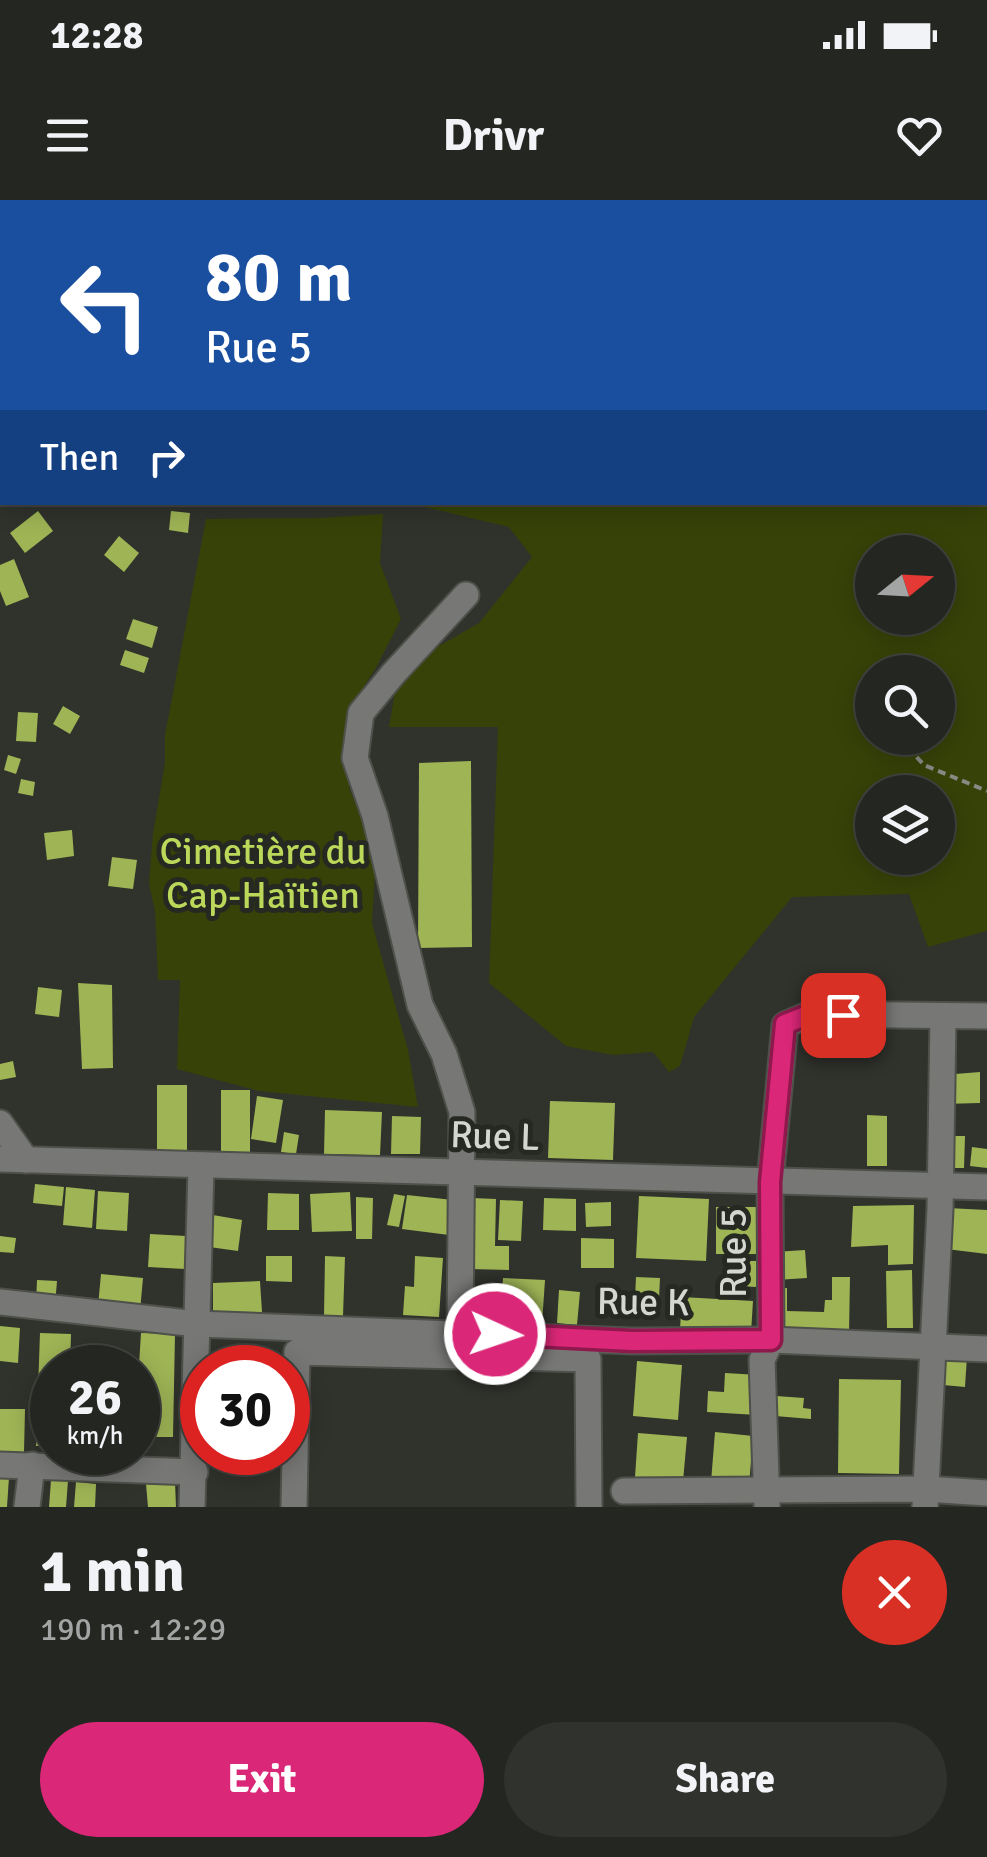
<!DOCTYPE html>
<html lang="en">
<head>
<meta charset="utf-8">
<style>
  :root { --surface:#242621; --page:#30322e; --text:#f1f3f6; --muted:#a3a5a5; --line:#41433f; --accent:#db2777 }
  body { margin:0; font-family:Signika,sans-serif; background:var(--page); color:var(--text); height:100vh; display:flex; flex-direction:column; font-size:38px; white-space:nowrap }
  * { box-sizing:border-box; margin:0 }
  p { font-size:32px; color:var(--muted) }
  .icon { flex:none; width:55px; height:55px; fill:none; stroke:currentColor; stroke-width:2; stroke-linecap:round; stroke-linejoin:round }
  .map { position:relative; height:1307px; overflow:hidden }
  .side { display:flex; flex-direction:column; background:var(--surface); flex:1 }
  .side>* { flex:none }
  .hud { position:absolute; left:0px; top:0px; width:988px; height:305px; box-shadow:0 5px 25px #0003,0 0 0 2px var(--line); background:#1a4fa0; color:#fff; overflow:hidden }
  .needle { width:65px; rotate:72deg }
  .tools { position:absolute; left:855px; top:335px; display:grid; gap:20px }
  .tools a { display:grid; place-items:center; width:100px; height:100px; border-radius:50%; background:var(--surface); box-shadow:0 5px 25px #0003,0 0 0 2px var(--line); font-size:50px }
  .speed { position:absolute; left:30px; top:1145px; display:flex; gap:20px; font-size:50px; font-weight:700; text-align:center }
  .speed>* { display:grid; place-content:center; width:130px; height:130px; border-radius:50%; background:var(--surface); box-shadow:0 5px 25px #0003,0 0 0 2px var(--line); line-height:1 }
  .speed small { font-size:25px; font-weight:400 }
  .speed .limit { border:15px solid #d22; background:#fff; color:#111 }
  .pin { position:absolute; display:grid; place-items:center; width:85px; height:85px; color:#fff; margin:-42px; border-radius:20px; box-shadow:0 5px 15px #0006 }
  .me { position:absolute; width:110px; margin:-55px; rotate:93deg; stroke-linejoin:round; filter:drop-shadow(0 0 8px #0008) }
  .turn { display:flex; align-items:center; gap:35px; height:210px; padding:0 40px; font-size:45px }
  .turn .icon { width:130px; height:130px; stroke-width:2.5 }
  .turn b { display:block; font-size:70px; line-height:85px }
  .then { display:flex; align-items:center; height:95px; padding:0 40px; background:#0003; gap:20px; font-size:38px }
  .round { display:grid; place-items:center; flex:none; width:105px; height:105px; border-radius:52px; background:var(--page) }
  .overview { display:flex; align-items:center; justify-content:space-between; height:170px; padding:0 40px }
  h1 { font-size:60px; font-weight:700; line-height:75px }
  .primary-button { display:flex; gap:20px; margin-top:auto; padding:20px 40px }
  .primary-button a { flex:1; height:115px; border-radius:60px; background:var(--accent); color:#fff; font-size:40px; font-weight:700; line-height:115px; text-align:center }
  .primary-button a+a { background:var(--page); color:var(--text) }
  .status { display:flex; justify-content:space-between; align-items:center; height:70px; padding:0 50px; background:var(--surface); direction:ltr }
  .status svg { height:28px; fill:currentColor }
  header { display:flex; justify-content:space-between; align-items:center; height:130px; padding:0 40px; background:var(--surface); font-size:45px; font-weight:700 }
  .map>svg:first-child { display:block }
</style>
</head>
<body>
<div class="status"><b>12:28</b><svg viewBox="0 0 49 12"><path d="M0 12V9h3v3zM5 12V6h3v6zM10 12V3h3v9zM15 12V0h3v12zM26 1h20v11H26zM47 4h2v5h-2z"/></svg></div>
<header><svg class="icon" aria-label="menu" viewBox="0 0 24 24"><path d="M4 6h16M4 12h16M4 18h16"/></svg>Drivr<svg class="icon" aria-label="heart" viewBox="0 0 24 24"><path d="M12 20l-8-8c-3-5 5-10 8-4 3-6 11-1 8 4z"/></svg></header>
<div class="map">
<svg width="987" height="1307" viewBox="0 0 987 1307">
  <rect width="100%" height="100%" fill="#30322c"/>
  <g fill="#374208" fill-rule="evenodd">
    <path d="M985 183 987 184V731L928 747 909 694 792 697 694 817 680 866 669 872 653 852 613 855 566 846 489 783 498 527H389L399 469 479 423 532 357 509 327 408 303 985 302ZM872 352H938V418H872ZM872 472H938V538H872ZM872 592H938V658H872Z"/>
    <polygon points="383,314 380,363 401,419 376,468 353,503 349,588 376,654 372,723 408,850 418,907 259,891 177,869 180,780 158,780 155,711 149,684 153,633 165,563 165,535 206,319 320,318"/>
  </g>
  <g fill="#9eb455">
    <polygon points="38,311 53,331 25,353 10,333"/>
    <polygon points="171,311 190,313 188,333 169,330"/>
    <polygon points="119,336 139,353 124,372 104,355"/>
    <polygon points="14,359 29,397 6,406 0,391 0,365"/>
    <polygon points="133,419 158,427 152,448 126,439"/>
    <polygon points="125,450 149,458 144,473 120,465"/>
    <polygon points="63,506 80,516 70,534 53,524"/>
    <polygon points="18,512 38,513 36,542 16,541"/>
    <polygon points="8,555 21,559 16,574 4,570"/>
    <polygon points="471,561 472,747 418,748 419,563"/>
    <polygon points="21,579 35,582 33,596 18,593"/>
    <polygon points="72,630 74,656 47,660 44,633"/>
    <polygon points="112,657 137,660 133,689 108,686"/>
    <polygon points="78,783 112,785 113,868 82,869"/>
    <polygon points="38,787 62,790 59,817 35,814"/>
    <polygon points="13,861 16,877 0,880 0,864"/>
    <polygon points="980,872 980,903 943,904 955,874"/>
    <rect x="157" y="885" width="30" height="70"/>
    <rect x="221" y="890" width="29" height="66"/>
    <polygon points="257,896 283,900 276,943 251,939"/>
    <polygon points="550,901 615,903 613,960 548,958"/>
    <polygon points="325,910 382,912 380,955 324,954"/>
    <polygon points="867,915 887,916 887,966 867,966"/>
    <polygon points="392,916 421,917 420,954 391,954"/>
    <polygon points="284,932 299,935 296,954 281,952"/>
    <polygon points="950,936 965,936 964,968 949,968"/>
    <polygon points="972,947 987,949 987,968 970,966"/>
    <polygon points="35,984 64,987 62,1006 33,1003"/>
    <polygon points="66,987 95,990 92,1028 63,1025"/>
    <polygon points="98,991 129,993 127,1031 96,1029"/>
    <polygon points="350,992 352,1031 312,1032 310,994"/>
    <polygon points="268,993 299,994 299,1030 267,1030"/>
    <polygon points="394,994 405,996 399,1027 387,1025"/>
    <polygon points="407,995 453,1000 449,1035 402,1029"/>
    <polygon points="639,996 709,999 706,1061 636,1058"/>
    <polygon points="356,997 373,998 372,1039 356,1039"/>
    <polygon points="472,998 496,999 495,1046 509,1046 509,1070 470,1069"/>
    <polygon points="544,998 576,999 576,1031 543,1030"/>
    <polygon points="500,1000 523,1001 521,1041 498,1040"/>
    <polygon points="611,1002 611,1026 586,1027 585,1003"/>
    <polygon points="914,1005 913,1064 888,1065 888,1045 851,1047 853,1006"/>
    <rect x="716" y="1007" width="42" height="47"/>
    <polygon points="948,1008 987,1010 987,1054 946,1049"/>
    <polygon points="207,1014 242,1020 238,1051 202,1046"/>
    <polygon points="150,1034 186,1036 185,1069 148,1067"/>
    <polygon points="0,1036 16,1038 14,1053 0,1052"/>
    <polygon points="581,1038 614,1039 614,1068 581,1068"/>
    <polygon points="805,1050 807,1078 776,1080 774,1052"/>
    <polygon points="266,1056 292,1056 292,1082 266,1081"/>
    <polygon points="325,1056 345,1057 343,1116 324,1116"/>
    <polygon points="415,1056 443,1058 439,1117 403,1115 405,1086 414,1087"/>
    <polygon points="740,1061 757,1061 756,1087 739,1086"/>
    <polygon points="912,1070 913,1128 887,1128 886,1071"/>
    <polygon points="101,1074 143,1078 140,1111 98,1106"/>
    <polygon points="636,1077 660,1078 659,1099 635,1098"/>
    <polygon points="832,1077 850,1077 849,1134 778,1132 780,1088 787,1088 787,1111 824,1112 825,1100 832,1100"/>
    <polygon points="503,1078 545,1080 542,1124 500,1121"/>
    <polygon points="37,1080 57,1081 55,1105 36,1103"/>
    <polygon points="260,1081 262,1112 213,1114 213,1083"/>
    <polygon points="559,1090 580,1092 577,1125 557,1123"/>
    <polygon points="682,1097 753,1101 751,1133 680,1129"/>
    <polygon points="0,1126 20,1128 18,1163 0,1161"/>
    <polygon points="40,1133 71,1134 70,1168 52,1168 52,1246 36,1246"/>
    <polygon points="141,1133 175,1134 173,1237 138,1237 138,1181"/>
    <polygon points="934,1154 967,1156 965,1187 932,1184"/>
    <polygon points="637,1161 682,1165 678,1220 633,1216"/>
    <polygon points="725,1173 759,1175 757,1215 707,1212 708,1191 724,1192"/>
    <polygon points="839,1179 901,1180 899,1274 838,1273"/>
    <polygon points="776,1196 804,1198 803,1208 811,1209 811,1219 775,1216"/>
    <polygon points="0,1209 25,1209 24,1252 0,1252"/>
    <polygon points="715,1232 753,1236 749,1286 711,1282"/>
    <polygon points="638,1233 687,1237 683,1281 635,1277"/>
    <polygon points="0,1276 9,1277 7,1307 0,1307"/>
    <polygon points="51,1280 68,1281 66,1307 49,1307"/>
    <polygon points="76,1282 96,1284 95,1307 74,1307"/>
    <polygon points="175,1282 176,1307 148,1307 146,1284"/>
  </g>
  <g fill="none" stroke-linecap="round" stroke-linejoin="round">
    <g stroke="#4e504a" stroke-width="29">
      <g id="minor">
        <polyline points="76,2 77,0"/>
        <polyline points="0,140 2,151"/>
        <polyline points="0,290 2,285"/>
        <polyline points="0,923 26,960"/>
        <polyline points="0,959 987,987"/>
        <polyline points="0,1102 197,1124 632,1141 771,1140 987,1149"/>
        <polyline points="460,1133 462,912 444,854 420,805 375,616 355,558 361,513 393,474 466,395"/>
        <polyline points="0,1265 195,1272"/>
        <polyline points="624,1291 926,1289 987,1293"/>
        <polyline points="27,1307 32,1265"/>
        <polyline points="192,1307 201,967"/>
        <polyline points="294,1307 297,1152 588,1159 589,1307"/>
        <polyline points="767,1307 762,1160 771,1140 770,982 785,825 810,814 987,816"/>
        <polyline points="925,1307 940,1009 943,816"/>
      </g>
    </g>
    <polyline stroke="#888a85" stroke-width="4" stroke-dasharray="8 5" stroke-linecap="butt" points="899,538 924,565 987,591"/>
    <use href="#minor" stroke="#777876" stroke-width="25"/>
  </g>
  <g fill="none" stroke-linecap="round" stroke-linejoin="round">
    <g stroke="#8e194d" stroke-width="25">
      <polyline id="route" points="495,1134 632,1141 771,1140 770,982 785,824 810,814 843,815"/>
    </g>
    <use href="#route" stroke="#db2777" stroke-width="18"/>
  </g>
  <g text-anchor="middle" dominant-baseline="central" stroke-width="10" stroke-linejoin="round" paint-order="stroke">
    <g font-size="38" fill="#bbd85a" stroke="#262822">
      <text x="263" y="651">Cimetière du<tspan x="263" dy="44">Cap-Haïtien</tspan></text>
    </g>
    <g font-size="38" fill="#d4d6d2" stroke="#262822">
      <text transform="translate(495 936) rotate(2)">Rue L</text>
      <text transform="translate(733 1053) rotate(-90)">Rue 5</text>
      <text transform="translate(643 1102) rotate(1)">Rue K</text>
    </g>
  </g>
</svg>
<div class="tools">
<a><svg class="needle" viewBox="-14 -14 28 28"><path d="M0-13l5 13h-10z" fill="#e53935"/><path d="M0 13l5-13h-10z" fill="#a3a5a5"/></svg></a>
<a><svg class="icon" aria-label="search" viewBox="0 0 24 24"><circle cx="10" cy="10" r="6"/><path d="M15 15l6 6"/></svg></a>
<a><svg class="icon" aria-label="layers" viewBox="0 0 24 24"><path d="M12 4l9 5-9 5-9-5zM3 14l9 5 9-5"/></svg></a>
</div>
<div class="speed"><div>26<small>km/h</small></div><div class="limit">30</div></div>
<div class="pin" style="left:843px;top:815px;background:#d93025"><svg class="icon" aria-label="arrive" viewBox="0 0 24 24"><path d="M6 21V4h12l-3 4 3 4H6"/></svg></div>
<svg class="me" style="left:495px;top:1134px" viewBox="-20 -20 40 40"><circle r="17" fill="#db2777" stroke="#fff" stroke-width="3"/><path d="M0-11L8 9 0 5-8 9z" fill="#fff"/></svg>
<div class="hud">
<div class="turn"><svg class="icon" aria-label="left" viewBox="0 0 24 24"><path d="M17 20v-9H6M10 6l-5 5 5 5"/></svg><div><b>80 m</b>Rue 5</div></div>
<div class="then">Then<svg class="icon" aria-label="right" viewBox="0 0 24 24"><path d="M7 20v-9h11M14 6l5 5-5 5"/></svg></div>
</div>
</div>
<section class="side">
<div class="overview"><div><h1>1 min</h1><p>190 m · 12:29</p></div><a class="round" style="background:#d93025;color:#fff"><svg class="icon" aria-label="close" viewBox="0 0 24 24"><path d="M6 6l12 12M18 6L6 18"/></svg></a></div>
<div class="primary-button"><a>Exit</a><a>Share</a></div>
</section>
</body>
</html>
